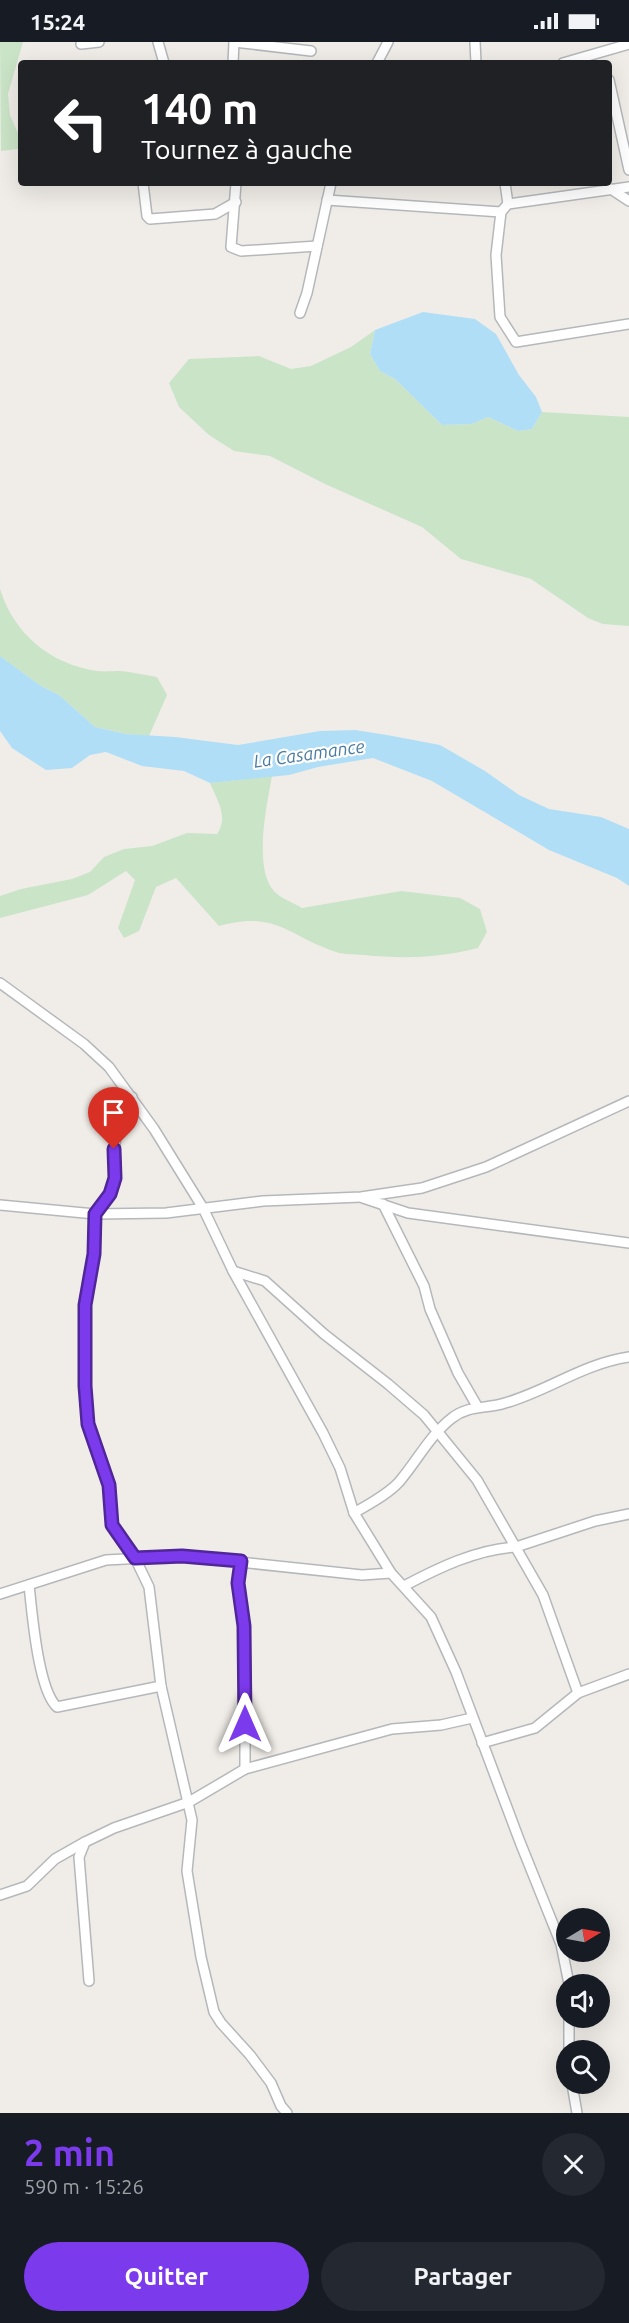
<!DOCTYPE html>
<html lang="fr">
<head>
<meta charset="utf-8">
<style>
  :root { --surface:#171b24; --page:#242831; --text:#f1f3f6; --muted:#9ea1a6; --accent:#7c3aed }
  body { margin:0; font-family:Ubuntu,sans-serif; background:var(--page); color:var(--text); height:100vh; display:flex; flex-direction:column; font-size:22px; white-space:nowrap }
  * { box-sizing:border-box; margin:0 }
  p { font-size:20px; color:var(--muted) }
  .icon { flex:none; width:33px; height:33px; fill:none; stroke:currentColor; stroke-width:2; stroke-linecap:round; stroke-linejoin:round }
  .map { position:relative; height:2071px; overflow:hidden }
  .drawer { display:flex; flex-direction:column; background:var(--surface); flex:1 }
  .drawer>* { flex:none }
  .top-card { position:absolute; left:18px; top:18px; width:594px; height:126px; border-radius:6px; box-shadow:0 6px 24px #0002; background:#202124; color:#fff; overflow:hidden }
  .needle { width:39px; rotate:80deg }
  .fabs { position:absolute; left:556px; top:1866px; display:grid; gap:12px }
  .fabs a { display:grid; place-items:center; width:54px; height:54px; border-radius:50%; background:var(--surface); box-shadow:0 6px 24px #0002; font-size:30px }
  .pin { position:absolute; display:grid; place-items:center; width:51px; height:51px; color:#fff; margin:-62px -26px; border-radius:50% 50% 50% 0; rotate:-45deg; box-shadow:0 0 6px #0007 }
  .pin .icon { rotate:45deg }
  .me { position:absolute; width:66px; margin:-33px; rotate:0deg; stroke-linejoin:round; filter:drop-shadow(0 0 4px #0008) }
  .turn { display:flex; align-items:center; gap:21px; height:126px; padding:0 24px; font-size:27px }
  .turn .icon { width:78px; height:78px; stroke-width:2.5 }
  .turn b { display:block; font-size:42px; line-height:51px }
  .round { display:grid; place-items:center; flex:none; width:63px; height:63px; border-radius:32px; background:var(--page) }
  .summary { display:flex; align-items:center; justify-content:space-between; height:102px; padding:0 24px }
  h1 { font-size:36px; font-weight:700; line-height:45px; color:var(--accent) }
  .cta { display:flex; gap:12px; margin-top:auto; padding:12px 24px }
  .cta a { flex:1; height:69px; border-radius:36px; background:var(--accent); color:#fff; font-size:24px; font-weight:700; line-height:69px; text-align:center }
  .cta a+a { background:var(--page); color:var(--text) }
  .status { display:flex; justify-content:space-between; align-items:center; height:42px; padding:0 30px; background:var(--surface); direction:ltr }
  .status svg { height:16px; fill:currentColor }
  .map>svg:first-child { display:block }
</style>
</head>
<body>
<div class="status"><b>15:24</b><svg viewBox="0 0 49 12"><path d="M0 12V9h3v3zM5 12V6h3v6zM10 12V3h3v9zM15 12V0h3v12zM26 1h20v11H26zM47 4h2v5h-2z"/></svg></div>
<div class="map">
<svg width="629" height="2071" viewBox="0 0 629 2071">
  <rect width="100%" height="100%" fill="#f0ede8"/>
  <g fill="#cae4c7">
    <polygon points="0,0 23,0 8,52 10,73 21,98 18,107 1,109"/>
    <polygon points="375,288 370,312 380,329 395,337 442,383 472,382 488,375 518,389 532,387 542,370 629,375 629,584 603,582 588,576 531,537 461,517 422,485 325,442 270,414 234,409 209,393 179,365 169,341 189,317 259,314 291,327 311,324 351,305"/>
    <path d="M0 547C14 592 50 622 97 629 105 630 113 629 120 629 132 630 145 633 157 635L167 653 149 694 126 692 95 685 59 653 41 644 0 614Z"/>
    <path d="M272 734C267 762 253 826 274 849 280 856 294 861 302 866L401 849 460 856 480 867 487 890 478 906C438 916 405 917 364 913 355 912 344 913 336 910 288 894 276 868 219 884L176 836 156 845 139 889 124 896 118 886 135 838 126 829 88 853 0 876V854L21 847 72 837 90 830 104 815 124 807 152 804 187 791 217 792C229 775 217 758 210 741Z"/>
  </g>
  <g fill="#b0def7">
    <polygon points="423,270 475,277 496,292 519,333 536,355 542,370 532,387 518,389 488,375 472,382 442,383 395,337 380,329 370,312 375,288"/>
    <polygon points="0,614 41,644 59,653 95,685 126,692 175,695 238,703 320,689 355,688 387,693 440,703 485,729 519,753 549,767 601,775 629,787 629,844 617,836 549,808 432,739 373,716 318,725 289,733 210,741 184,729 142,724 106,710 90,713 72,726 46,728 12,706 0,689"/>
  </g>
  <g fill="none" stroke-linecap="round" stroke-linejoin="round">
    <g stroke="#b5b8bb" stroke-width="12">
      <g id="minor">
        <polyline points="158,0 164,21"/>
        <polyline points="234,0 311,9"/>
        <polyline points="475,0 476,21"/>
        <polyline points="81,2 99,0"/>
        <polyline points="233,21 234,0"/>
        <polyline points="377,21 388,0"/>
        <polyline points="563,21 629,2"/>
        <polyline points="609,38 629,128"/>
        <polyline points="143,141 147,174 150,177 215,172 236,160"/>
        <polyline points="236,141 231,205 241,209 317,204"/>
        <polyline points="505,141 508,162"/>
        <polyline points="629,145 508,162 501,170 496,213 500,275 516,300 629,282"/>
        <polyline points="611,147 629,159"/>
        <polyline points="327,158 501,170"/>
        <polyline points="300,271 307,251 331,141"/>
        <polyline points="0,941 84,1002 109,1025 154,1087 203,1166 233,1229 323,1391 340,1426 354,1471 391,1531 431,1575 456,1630 520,1800 561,1902 569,1942"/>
        <polyline points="132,1055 118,1086 114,1107 115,1136 110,1152 95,1172 94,1212 85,1263 85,1344 88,1382 109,1443 112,1483 135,1516 149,1545 161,1644 192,1778 187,1829 201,1915 214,1970 221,1981 250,2013 271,2041 281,2064 287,2071"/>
        <polyline points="363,1156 408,1171 629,1201"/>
        <polyline points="383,1162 424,1244 430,1267 458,1331 477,1364"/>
        <polyline points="0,1163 95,1172 166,1171 263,1159 361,1155 422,1146 486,1125 629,1059"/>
        <polyline points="233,1229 265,1239 324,1292 388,1342 424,1373 477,1438 543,1553 578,1651"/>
        <path d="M354 1471C369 1462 387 1453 399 1440 417 1419 430 1393 452 1376 468 1363 487 1367 505 1361 548 1349 582 1322 629 1315"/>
        <polyline points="241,1519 238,1541 245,1584 245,1727"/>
        <path d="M29 1543C32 1570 38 1648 57 1665L161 1644"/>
        <path d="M404 1544C438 1526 477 1507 516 1505L595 1479 629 1472"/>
        <polyline points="0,1552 106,1518 182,1514 362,1533 391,1531"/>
        <polyline points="482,1701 535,1686 578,1651 629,1632"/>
        <polyline points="85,1800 79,1815 89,1939"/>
        <polyline points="0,1853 27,1844 55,1817 85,1800 114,1786 189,1760 245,1727 392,1687 441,1683 472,1676"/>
        <polyline points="569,2008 569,1976"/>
        <polyline points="572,2042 577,2071"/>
      </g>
    </g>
    <use href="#minor" stroke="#fff" stroke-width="9"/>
  </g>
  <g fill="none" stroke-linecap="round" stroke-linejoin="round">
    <g stroke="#51269a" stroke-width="15">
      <polyline id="route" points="114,1107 115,1136 110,1152 95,1172 94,1212 85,1263 85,1344 88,1382 109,1443 112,1483 135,1516 182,1514 241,1519 238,1541 244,1584 245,1682"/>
    </g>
    <use href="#route" stroke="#7c3aed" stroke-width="10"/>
  </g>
  <g text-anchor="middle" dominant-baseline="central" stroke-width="4.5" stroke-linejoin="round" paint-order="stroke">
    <g font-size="18" font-style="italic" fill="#4a7ba1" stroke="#fff">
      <text transform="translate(309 711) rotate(-8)">La Casamance</text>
    </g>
  </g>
</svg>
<div class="fabs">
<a><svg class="needle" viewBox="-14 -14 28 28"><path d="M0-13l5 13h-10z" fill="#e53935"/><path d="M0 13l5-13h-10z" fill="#9ea1a6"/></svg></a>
<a><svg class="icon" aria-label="sound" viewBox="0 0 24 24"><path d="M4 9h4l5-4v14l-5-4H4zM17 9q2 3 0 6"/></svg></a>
<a><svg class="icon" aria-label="search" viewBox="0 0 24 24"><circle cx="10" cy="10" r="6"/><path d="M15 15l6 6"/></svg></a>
</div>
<div class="pin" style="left:114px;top:1107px;background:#d93025"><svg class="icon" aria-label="arrive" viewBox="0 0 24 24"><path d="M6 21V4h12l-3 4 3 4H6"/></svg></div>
<svg class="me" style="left:245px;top:1682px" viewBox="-20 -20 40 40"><path d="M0-17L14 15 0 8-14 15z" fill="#7c3aed" stroke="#fff" stroke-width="4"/></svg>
<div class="top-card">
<div class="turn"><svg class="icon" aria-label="left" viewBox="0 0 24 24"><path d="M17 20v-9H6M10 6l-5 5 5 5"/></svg><div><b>140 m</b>Tournez à gauche</div></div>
</div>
</div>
<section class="drawer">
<div class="summary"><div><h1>2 min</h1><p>590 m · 15:26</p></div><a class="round"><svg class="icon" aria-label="close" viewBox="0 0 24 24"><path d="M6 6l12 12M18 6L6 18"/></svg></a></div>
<div class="cta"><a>Quitter</a><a>Partager</a></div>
</section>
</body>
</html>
